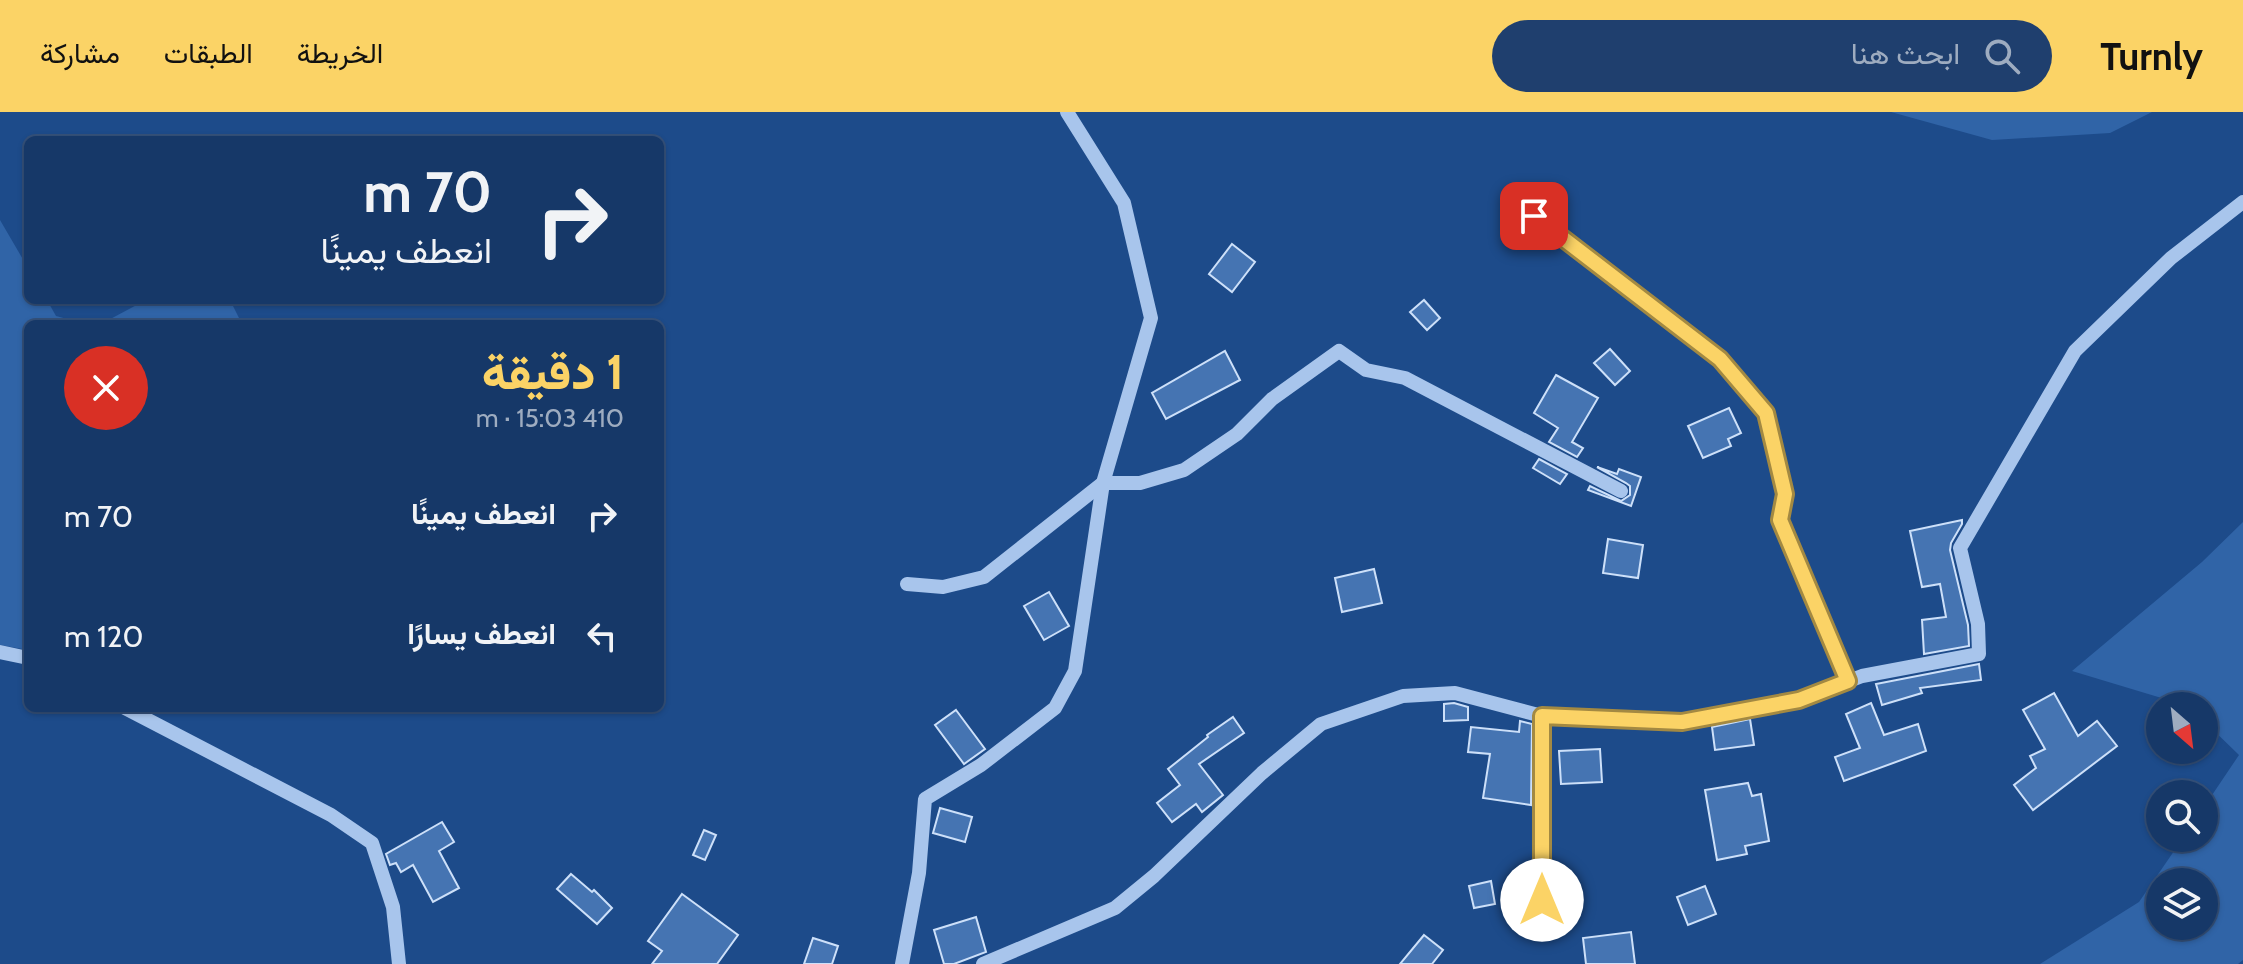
<!DOCTYPE html>
<html lang="ar">
<head>
<meta charset="utf-8">
<style>
  :root { --surface:#163868; --page:#1f3f6e; --text:#f1f3f6; --muted:#9eacc0; --line:#35527c; --accent:#fbd366 }
  body { margin:0; font-family:Cabin,Vazirmatn,sans-serif; background:var(--page); color:var(--text); direction:rtl; height:100vh; display:flex; flex-direction:column; font-size:30px; white-space:nowrap }
  * { box-sizing:border-box; margin:0 }
  p { font-size:26px; color:var(--muted) }
  .icon { flex:none; width:44px; height:44px; fill:none; stroke:currentColor; stroke-width:2; stroke-linecap:round; stroke-linejoin:round }
  .map { position:relative; flex:1; overflow:hidden; direction:ltr }
  .side { position:absolute; left:24px; top:208px; width:640px; height:392px; display:flex; flex-direction:column; background:var(--surface); border-radius:12px; box-shadow:0 2px 6px #0004,0 0 0 2px var(--line); direction:rtl }
  .side>* { flex:none }
  .top-card { position:absolute; left:24px; top:24px; width:640px; height:168px; border-radius:12px; box-shadow:0 2px 6px #0004,0 0 0 2px var(--line); direction:rtl; background:#163868; color:var(--text); overflow:hidden }
  .needle { width:52px; rotate:152deg }
  .tools { position:absolute; left:2146px; top:580px; display:grid; gap:16px }
  .tools a { display:grid; place-items:center; width:72px; height:72px; border-radius:50%; background:var(--surface); box-shadow:0 2px 6px #0004,0 0 0 2px var(--line); font-size:40px }
  .pin { position:absolute; display:grid; place-items:center; width:68px; height:68px; color:#fff; margin:-34px; border-radius:16px; box-shadow:0 4px 12px #0006 }
  .me { position:absolute; width:88px; margin:-44px; rotate:0deg; stroke-linejoin:round; filter:drop-shadow(0 0 6px #0008) }
  .turn { display:flex; align-items:center; gap:28px; height:168px; padding:0 40px; font-size:36px }
  .turn .icon { width:104px; height:104px; stroke-width:2.5 }
  .turn b { display:block; font-size:56px; line-height:68px }
  .round { display:grid; place-items:center; flex:none; width:84px; height:84px; border-radius:42px; background:var(--page) }
  .head { display:flex; align-items:center; justify-content:space-between; height:136px; padding:0 40px }
  h1 { font-size:48px; font-weight:800; line-height:60px; color:var(--accent) }
  ul { padding:0; list-style:none }
  li { display:flex; align-items:center; gap:24px; height:120px; padding:0 40px }
  li div { flex:1 }
  li b { display:block; font-size:30px }
  li em { font-style:normal }
  header { display:flex; align-items:center; gap:48px; box-sizing:border-box; height:112px; padding:0 40px; background:var(--accent); color:#111 }
  header strong { font-size:38px }
  nav { display:flex; gap:44px; margin-inline-start:auto; font-size:28px }
  .search { width:560px; height:72px; background:var(--page); display:flex; align-items:center; gap:20px; box-sizing:border-box; padding:0 28px; border-radius:44px; color:var(--muted); font-size:30px }
  .map>svg:first-child { display:block }
</style>
</head>
<body>
<header>
<strong>Turnly</strong>
<div class="search"><svg class="icon" aria-label="search" viewBox="0 0 24 24"><circle cx="10" cy="10" r="6"/><path d="M15 15l6 6"/></svg>ابحث هنا</div>
<nav><a>الخريطة</a><a>الطبقات</a><a>مشاركة</a></nav>
</header>
<div class="map">
<svg width="2243" height="852" viewBox="0 0 2243 852">
  <rect width="100%" height="100%" fill="#1d4b8a"/>
  <g fill="#3064a7" fill-rule="evenodd">
    <polygon points="1891,0 2152,0 2110,21 1992,28"/>
    <polygon points="0,108 28,156 28,188 47,188 56,204 86,212 28,212 28,538 0,533"/>
    <polygon points="146,188 230,188 242,212 101,212"/>
    <path d="M2243 410V848L2238 852H2040L2139 790 2183 726H2204V695L2239 643 2204 609V594H2188L2072 559 2202 450ZM2160 770H2204V814H2160Z"/>
  </g>
  <g fill="#4574b2" stroke="#cde0f9" stroke-width="2">
    <polygon points="1232,132 1255,150 1232,180 1209,162"/>
    <polygon points="1424,188 1440,206 1427,218 1410,200"/>
    <polygon points="1610,237 1630,259 1615,273 1594,251"/>
    <polygon points="1225,239 1240,268 1166,307 1152,281"/>
    <polygon points="1556,263 1598,286 1572,330 1583,336 1577,345 1549,330 1558,316 1534,301"/>
    <polygon points="1729,296 1741,321 1728,327 1731,334 1703,346 1688,314"/>
    <polygon points="1539,347 1567,362 1560,372 1533,356"/>
    <polygon points="1597,355 1617,362 1619,357 1641,365 1631,394 1588,378 1590,374 1621,389 1630,383 1630,374 1626,371"/>
    <polygon points="1962,408 1962,412 1951,431 1950,438 1968,513 1969,534 1924,542 1922,508 1946,505 1940,472 1922,475 1910,419"/>
    <polygon points="1608,427 1643,433 1638,466 1603,461"/>
    <polygon points="1374,457 1382,491 1342,500 1335,466"/>
    <polygon points="1049,480 1069,514 1044,528 1024,494"/>
    <polygon points="1979,552 1981,568 1920,576 1922,581 1882,593 1876,572"/>
    <polygon points="2054,581 2078,624 2097,609 2117,634 2033,698 2014,673 2036,656 2030,644 2045,637 2023,598"/>
    <polygon points="1454,591 1468,595 1468,608 1444,609 1444,592"/>
    <polygon points="1871,591 1884,623 1918,612 1926,639 1844,669 1835,645 1860,636 1846,602"/>
    <polygon points="956,598 985,637 964,652 935,613"/>
    <polygon points="1233,605 1244,621 1199,652 1223,683 1202,700 1196,692 1172,710 1157,691 1180,673 1168,657 1208,625 1207,623"/>
    <polygon points="1750,607 1754,633 1715,638 1712,615"/>
    <polygon points="1520,609 1532,612 1531,693 1483,686 1490,642 1468,640 1471,615 1519,620"/>
    <polygon points="1600,637 1602,670 1561,672 1559,639"/>
    <polygon points="1748,671 1752,684 1761,682 1769,729 1745,734 1747,742 1717,748 1705,678"/>
    <polygon points="940,696 972,705 965,730 933,721"/>
    <polygon points="442,710 454,730 439,739 459,776 433,790 413,753 401,760 396,751 390,753 386,742"/>
    <polygon points="704,718 716,723 705,748 693,743"/>
    <polygon points="571,762 592,780 594,778 612,796 597,812 557,777"/>
    <polygon points="1491,769 1495,792 1474,796 1469,774"/>
    <polygon points="1705,774 1716,802 1688,813 1677,785"/>
    <polygon points="682,782 738,823 717,852 652,852 662,839 648,829"/>
    <polygon points="976,805 986,840 954,852 944,852 934,818"/>
    <polygon points="1631,820 1635,852 1586,852 1583,826"/>
    <polygon points="1424,823 1443,838 1432,852 1400,852"/>
    <polygon points="813,826 838,834 832,852 804,852"/>
  </g>
  <g fill="none" stroke-linecap="round" stroke-linejoin="round">
    <g stroke="#a8c5ec" stroke-width="14">
      <polyline points="1534,104 1720,247 1766,301 1785,382 1780,408 1848,569"/>
      <polyline points="907,472 943,475 984,465 1103,371 1140,371 1184,358 1237,322 1272,287 1339,239 1366,258 1405,266 1621,379"/>
      <polyline points="0,540 28,546"/>
      <polyline points="125,596 331,703 372,731 393,795 399,852"/>
      <polyline points="1542,788 1542,604"/>
      <polyline points="902,852 919,761 925,687 981,653 1055,596 1075,559 1103,371 1151,206 1124,91 1067,0"/>
      <polyline points="983,852 1115,796 1154,764 1262,661 1321,612 1403,584 1455,581 1542,604 1682,610 1799,588 1862,564 1979,542 1978,512 1960,436 2075,239 2171,146 2243,90"/>
    </g>
  </g>
  <g fill="none" stroke-linecap="round" stroke-linejoin="round">
    <g stroke="#a38942" stroke-width="20">
      <polyline id="route" points="1534,104 1720,247 1766,301 1785,382 1780,408 1848,569 1799,588 1682,610 1542,604 1542,788"/>
    </g>
    <use href="#route" stroke="#fbd366" stroke-width="14"/>
  </g>
</svg>
<div class="tools">
<a><svg class="needle" viewBox="-14 -14 28 28"><path d="M0-13l5 13h-10z" fill="#e53935"/><path d="M0 13l5-13h-10z" fill="#9eacc0"/></svg></a>
<a><svg class="icon" aria-label="search" viewBox="0 0 24 24"><circle cx="10" cy="10" r="6"/><path d="M15 15l6 6"/></svg></a>
<a><svg class="icon" aria-label="layers" viewBox="0 0 24 24"><path d="M12 4l9 5-9 5-9-5zM3 14l9 5 9-5"/></svg></a>
</div>
<div class="pin" style="left:1534px;top:104px;background:#d93025"><svg class="icon" aria-label="arrive" viewBox="0 0 24 24"><path d="M6 21V4h12l-3 4 3 4H6"/></svg></div>
<svg class="me" style="left:1542px;top:788px" viewBox="-20 -20 40 40"><circle r="19" fill="#fff"/><path d="M0-13L10 11 0 6-10 11z" fill="#fbd366"/></svg>
<div class="top-card">
<div class="turn"><svg class="icon" aria-label="right" viewBox="0 0 24 24"><path d="M7 20v-9h11M14 6l5 5-5 5"/></svg><div><b>70 m</b>انعطف يمينًا</div></div>
</div>
<section class="side">
<div class="head"><div><h1>1 دقيقة</h1><p>410 m · 15:03</p></div><a class="round" style="background:#d93025;color:#fff"><svg class="icon" aria-label="close" viewBox="0 0 24 24"><path d="M6 6l12 12M18 6L6 18"/></svg></a></div>
<ul>
<li><svg class="icon" aria-label="right" viewBox="0 0 24 24"><path d="M7 20v-9h11M14 6l5 5-5 5"/></svg><div><b>انعطف يمينًا</b></div><em>70 m</em></li>
<li><svg class="icon" aria-label="left" viewBox="0 0 24 24"><path d="M17 20v-9H6M10 6l-5 5 5 5"/></svg><div><b>انعطف يسارًا</b></div><em>120 m</em></li>
</ul>
</section>
</div>
</body>
</html>
